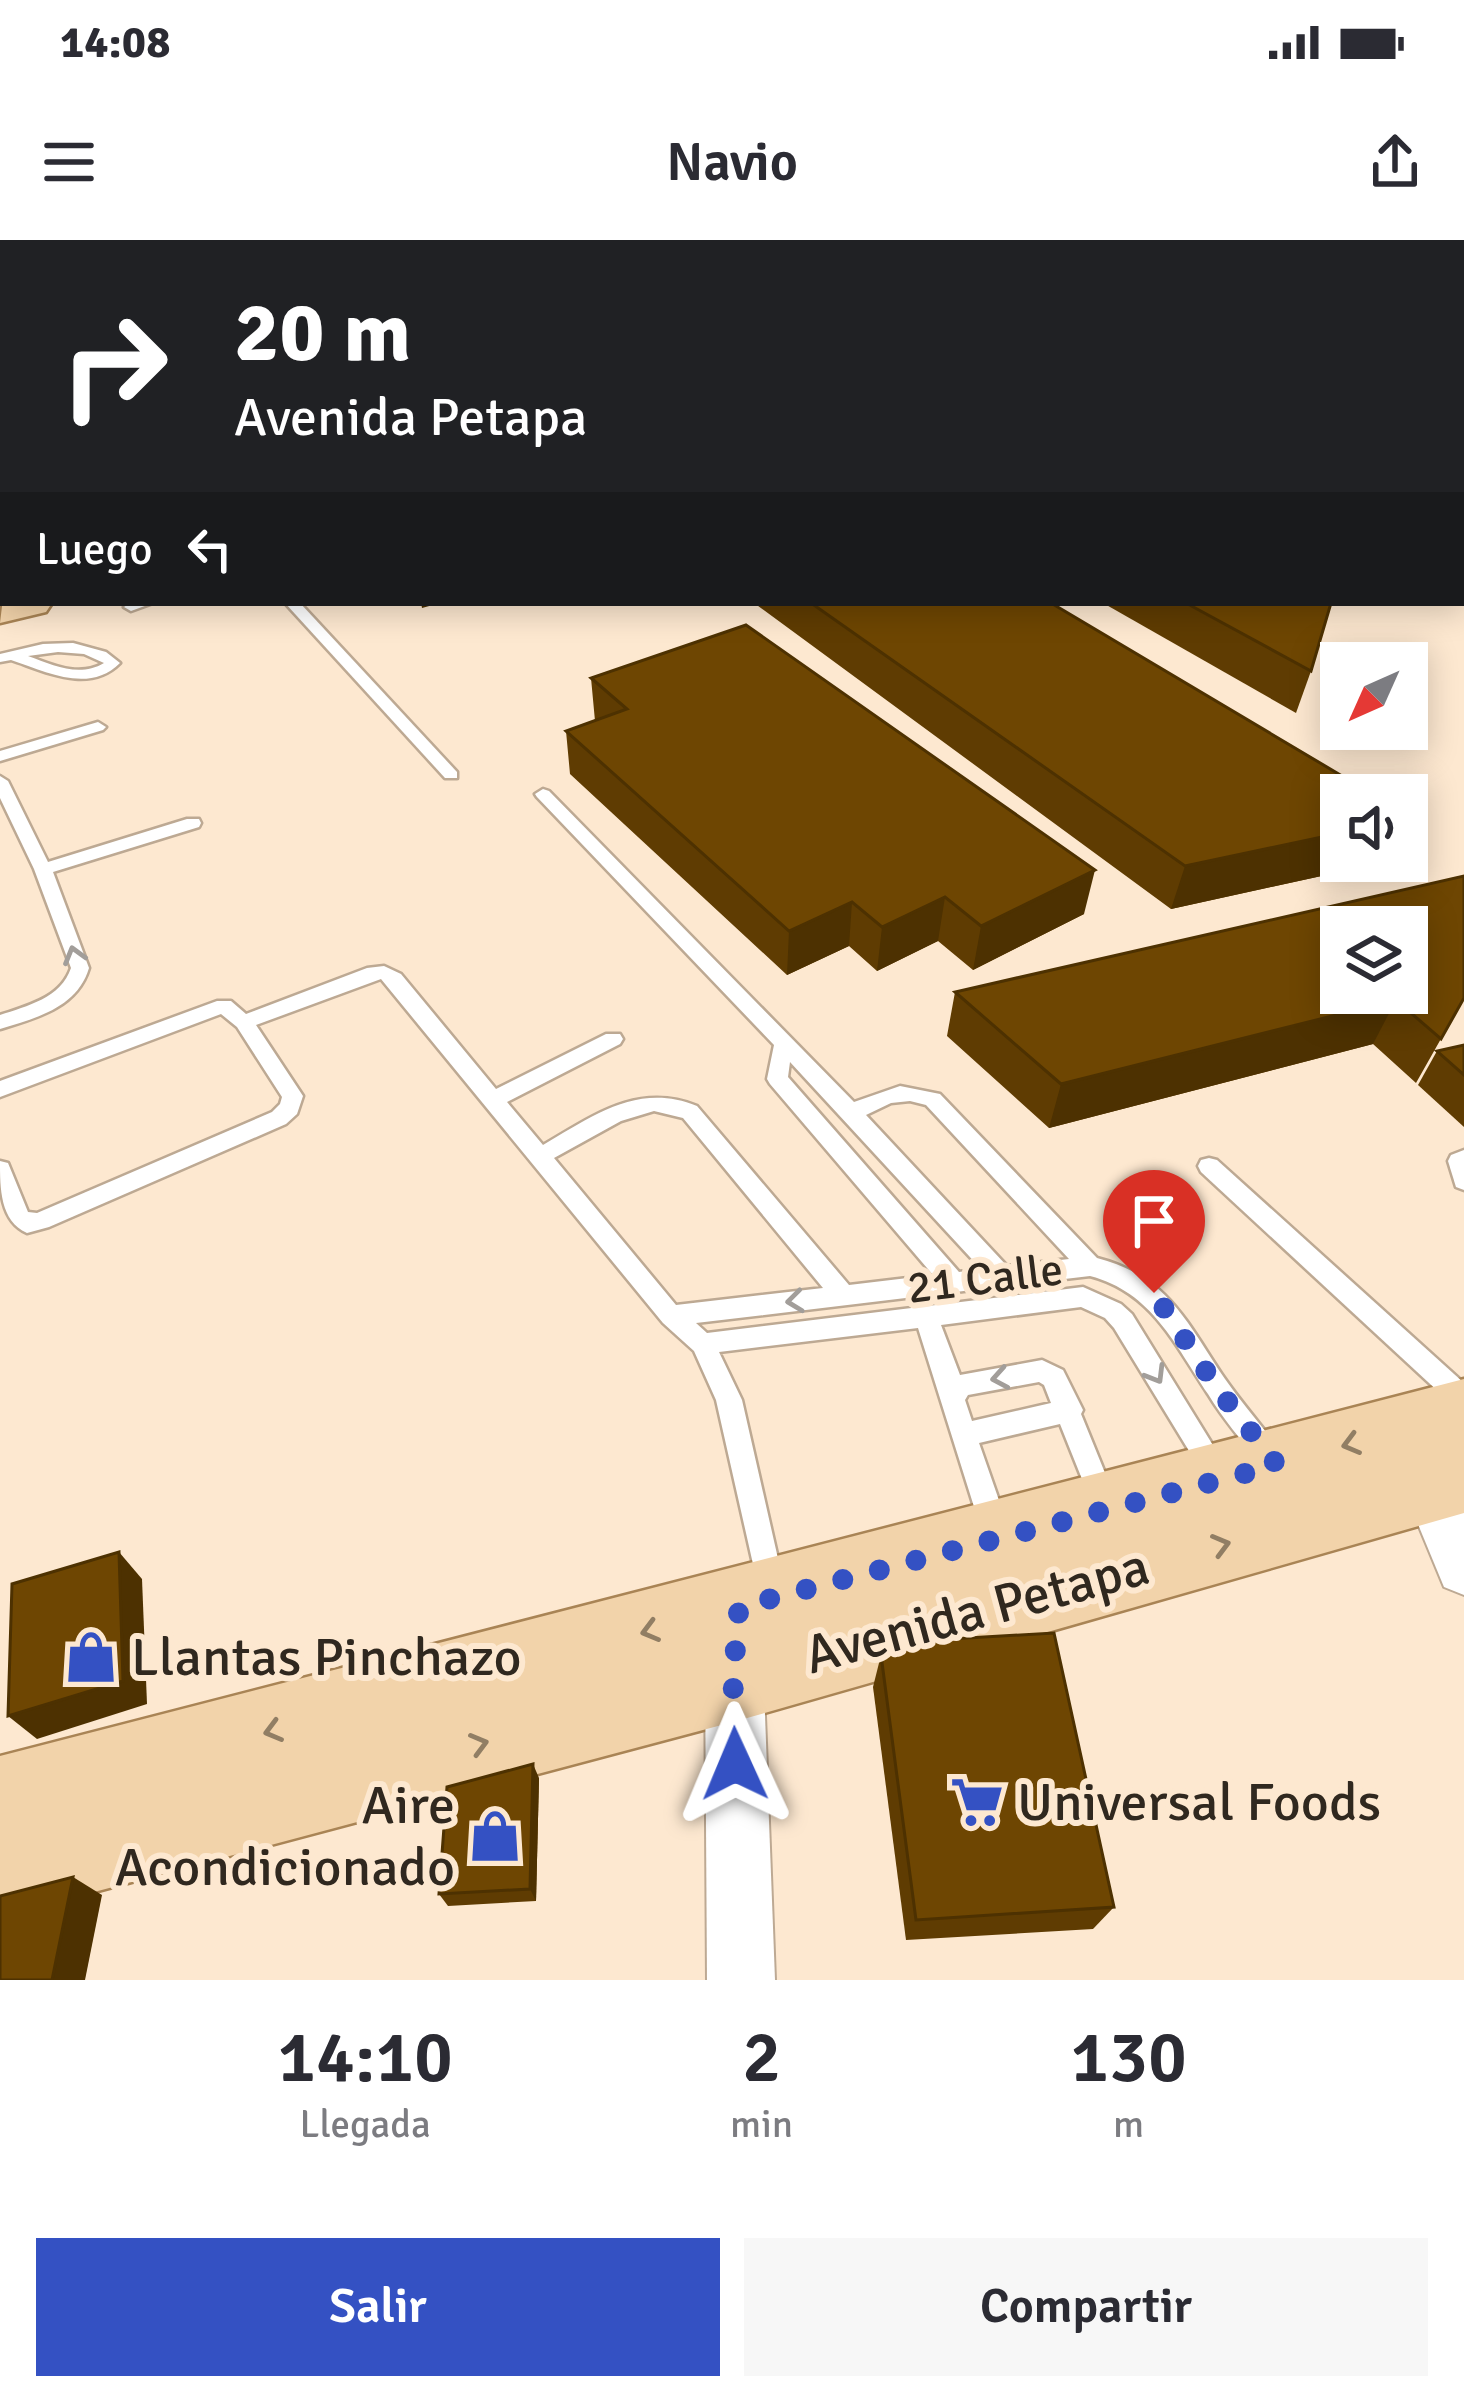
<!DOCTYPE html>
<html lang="es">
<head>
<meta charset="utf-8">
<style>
  :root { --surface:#fff; --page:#f7f7f7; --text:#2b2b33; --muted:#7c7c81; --accent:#3451c3 }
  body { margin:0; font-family:Signika,sans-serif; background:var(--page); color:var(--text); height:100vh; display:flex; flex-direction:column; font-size:45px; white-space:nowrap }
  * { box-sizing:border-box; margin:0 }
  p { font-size:39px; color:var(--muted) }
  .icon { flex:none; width:66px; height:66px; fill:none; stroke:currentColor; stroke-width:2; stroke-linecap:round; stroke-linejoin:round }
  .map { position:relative; height:1740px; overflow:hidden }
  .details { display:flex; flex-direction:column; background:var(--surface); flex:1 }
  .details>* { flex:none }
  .hud { position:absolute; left:0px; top:0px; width:1464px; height:366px; box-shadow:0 6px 30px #0003; background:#202124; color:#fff; overflow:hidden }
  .needle { width:78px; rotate:225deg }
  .tools { position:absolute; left:1320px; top:402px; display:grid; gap:24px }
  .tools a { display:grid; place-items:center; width:108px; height:108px; border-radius:0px; background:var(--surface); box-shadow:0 6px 30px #0003; font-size:60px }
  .pin { position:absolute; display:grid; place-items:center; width:102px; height:102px; color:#fff; margin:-123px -51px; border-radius:50% 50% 50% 0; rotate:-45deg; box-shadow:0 0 12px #0007 }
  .pin .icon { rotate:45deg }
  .me { position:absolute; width:132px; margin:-66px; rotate:359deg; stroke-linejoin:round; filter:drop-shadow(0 0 9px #0008) }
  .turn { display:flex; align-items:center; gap:42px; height:252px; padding:0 36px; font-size:54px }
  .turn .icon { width:156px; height:156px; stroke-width:2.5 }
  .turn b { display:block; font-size:84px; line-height:102px }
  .then { display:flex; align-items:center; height:114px; padding:0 36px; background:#0003; gap:24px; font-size:45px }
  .eta { display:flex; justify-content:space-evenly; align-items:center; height:204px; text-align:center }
  .eta b { font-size:72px; font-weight:600; line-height:84px }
  .button { display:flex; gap:24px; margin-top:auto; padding:24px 36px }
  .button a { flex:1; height:138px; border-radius:0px; background:var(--accent); color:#fff; font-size:48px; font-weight:600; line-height:138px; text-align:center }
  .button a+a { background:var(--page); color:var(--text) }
  .status { display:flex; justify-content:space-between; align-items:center; height:84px; padding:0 60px; background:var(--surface); direction:ltr }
  .status svg { height:33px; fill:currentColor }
  header { display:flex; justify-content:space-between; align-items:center; height:156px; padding:0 36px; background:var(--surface); font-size:54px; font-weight:600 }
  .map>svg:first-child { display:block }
</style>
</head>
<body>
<div class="status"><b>14:08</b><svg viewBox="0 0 49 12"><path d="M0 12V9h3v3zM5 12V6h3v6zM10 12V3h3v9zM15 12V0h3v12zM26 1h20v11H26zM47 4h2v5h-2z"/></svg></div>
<header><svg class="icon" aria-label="menu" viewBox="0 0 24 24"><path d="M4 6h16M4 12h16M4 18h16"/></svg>Navio<svg class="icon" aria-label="share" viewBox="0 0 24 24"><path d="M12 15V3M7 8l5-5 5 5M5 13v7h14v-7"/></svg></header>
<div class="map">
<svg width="1464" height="1740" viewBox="0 0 1464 1740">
  <rect width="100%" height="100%" fill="#fde8d0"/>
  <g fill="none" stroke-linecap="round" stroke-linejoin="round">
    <g stroke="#bda993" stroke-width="5">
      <g id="lane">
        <polygon points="1464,146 1464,153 1461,154 1461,147"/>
        <rect x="1461" y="169" width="3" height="8"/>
        <polygon points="153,363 131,371 124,367 130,363"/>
        <polygon points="285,363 300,363 457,532 457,538 445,538"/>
        <path d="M73 403 106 412 120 423C89 454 47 432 11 420L0 422V414L43 404ZM58 412 84 414 104 423C79 438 53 425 28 416Z"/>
        <polygon points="98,482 106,487 103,490 0,521 0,511"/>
        <path d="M0 536 8 541 48 622 187 579H199L201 583 199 587 53 632 89 728C77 768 36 778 0 789V775C27 766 61 758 71 728L34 629 0 558Z"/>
        <path d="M543 549 549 551 854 862 900 846 940 854 1097 1018C1168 1036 1187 1083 1225 1139 1241 1162 1260 1184 1278 1207L1282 1215 1278 1223 1269 1227 1260 1223C1242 1201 1223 1179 1208 1154 1175 1105 1152 1052 1090 1036L696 1083 707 1093 1083 1047 1121 1064 1132 1074 1227 1228 1223 1237 1214 1240 1205 1237 1114 1088 1105 1078 1081 1067 941 1085 960 1135 1042 1120 1063 1130 1083 1170 1081 1174 1116 1260 1112 1269 1103 1273 1094 1269 1060 1184 979 1203 1009 1289 1005 1298 995 1302 985 1298 981 1289 918 1088 719 1112 742 1160 784 1345 780 1355 770 1359 760 1355 716 1160 694 1111 663 1083 381 739 256 785 303 856 297 874 286 884 49 987 27 993C0 981 0 948 0 921L8 923 28 972 37 973 272 872 280 864 282 857 237 787 221 774 0 857V841L217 761H231L246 774 367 728 384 726 401 734 496 849 606 794H620L623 799 620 804 507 862 543 905C593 876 638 842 697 866L849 1045 933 1035 770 844 767 839 774 805 537 557 535 554ZM790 822 981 1029 959 1032 788 837ZM910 861 926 865 1069 1019 1007 1026 866 875 891 863ZM654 871 683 878 823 1048 676 1065 554 918 621 881ZM1039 1142 1044 1145 1051 1163 972 1181 965 1160 968 1155Z"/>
        <polygon points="1464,910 1464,950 1456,947 1448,921 1451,915"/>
        <polygon points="1209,918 1217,920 1464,1143 1464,1170 1455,1167 1201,932 1198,926 1201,920"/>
      </g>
    </g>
    <g stroke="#bda993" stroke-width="4">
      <g id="street">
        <rect x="0" y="154" width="3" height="16"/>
        <polygon points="1461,245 1464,246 1464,260 1461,259"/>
        <polygon points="1429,1223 1448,1230 1464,1266 1464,1355 1444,1347 1403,1248 1410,1230"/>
        <polygon points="734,1394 755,1402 763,1423 775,1740 707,1740 705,1423 713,1402"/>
      </g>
    </g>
    <g stroke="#bda993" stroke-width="62">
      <polyline id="secondary" points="1275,3 1288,0"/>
    </g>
    <g stroke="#a98455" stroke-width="5">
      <g id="primary">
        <polygon points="1302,0 1338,0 1300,3"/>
        <polygon points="1377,0 1413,0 1375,3"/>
        <polygon points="3,358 3,363 52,363 46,372 0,383"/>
        <polygon points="1464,1139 1464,1273 733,1482 0,1677 0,1516"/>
      </g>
    </g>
    <use href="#lane" fill="#fff" fill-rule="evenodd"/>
    <use href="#street" fill="#fff" fill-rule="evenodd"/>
    <use href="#secondary" stroke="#fff" stroke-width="57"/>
    <use href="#primary" fill="#f2d3aa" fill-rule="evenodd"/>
  </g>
  <g fill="#5f3c02">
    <polygon points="1045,0 1208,0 1207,3 1053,3"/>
    <polygon points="1464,0 1464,37 1461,36 1461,3 1425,3 1425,1"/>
    <polygon points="754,363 1051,363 1341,621 1390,621 1171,669"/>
    <polygon points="1103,363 1331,363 1311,431 1296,473"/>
    <polygon points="591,438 1084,674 973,730 938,701 877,731 849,706 787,735 570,534 566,491 595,481"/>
    <polygon points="955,752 1464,758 1416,843 1373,804 1049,888 947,796"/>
    <polygon points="1464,805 1464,887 1418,845 1437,811"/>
    <polygon points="881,1415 1114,1667 1093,1689 906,1700 873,1447"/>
    <polygon points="539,1538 536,1661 448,1666 439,1654"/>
  </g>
  <g fill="#4d3101">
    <polygon points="1139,0 1208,0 1207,3 1126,3"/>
    <polygon points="1464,295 1464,328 1461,329 1461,296"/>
    <polygon points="421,363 440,363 422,368"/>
    <polygon points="1341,593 1341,621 1390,621 1171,669 1185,626"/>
    <polygon points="1095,630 1084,674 973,730 981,686"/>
    <polygon points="945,657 938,701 877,731 882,687"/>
    <polygon points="852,662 849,706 787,735 789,691"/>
    <polygon points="1396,760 1373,804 1049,888 1061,844"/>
    <polygon points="119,1312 142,1339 147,1464 37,1499 8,1476"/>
    <polygon points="533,1524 539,1538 536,1661 530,1649"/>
    <polygon points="73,1637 102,1655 85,1740 52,1740"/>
  </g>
  <g fill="#6e4602" stroke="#4d3101" stroke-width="3" fill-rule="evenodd">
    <polygon points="425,0 806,0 814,3 409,3"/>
    <polygon points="1429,0 1464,0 1464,12 1461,11 1461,3 1432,3 1425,1"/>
    <polygon points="1461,274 1464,275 1464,295 1461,296"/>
    <polygon points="811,363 1051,363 1374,555 1341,555 1341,593 1185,626"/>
    <polygon points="1186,363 1331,363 1311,431"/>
    <polygon points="746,385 1095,630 981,686 945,657 882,687 852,662 789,691 566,491 627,469 591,438"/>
    <path d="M1464 636V758L1441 799 1396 760 1061 844 955 752ZM1341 687H1407V753H1341Z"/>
    <polygon points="1464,805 1464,835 1437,811"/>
    <polygon points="119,1312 123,1441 8,1476 12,1344"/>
    <polygon points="1054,1393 1114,1667 916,1680 881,1415 933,1400"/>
    <polygon points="533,1524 530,1649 439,1654 447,1547"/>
    <polygon points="73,1637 52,1740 0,1740 0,1656"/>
  </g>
  <defs><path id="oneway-chevron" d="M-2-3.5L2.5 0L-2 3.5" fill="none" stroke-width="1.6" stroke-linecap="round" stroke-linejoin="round" transform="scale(3)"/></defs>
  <g stroke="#a29e9a">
    <use href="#oneway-chevron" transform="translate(74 715) rotate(-106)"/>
    <use href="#oneway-chevron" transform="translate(795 1061) rotate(173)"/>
    <use href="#oneway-chevron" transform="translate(1156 1135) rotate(59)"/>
    <use href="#oneway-chevron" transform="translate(1000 1138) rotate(170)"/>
  </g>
  <g stroke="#917e64">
    <use href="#oneway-chevron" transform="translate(1351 1204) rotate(165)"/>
    <use href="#oneway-chevron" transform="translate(1221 1305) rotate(-15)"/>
    <use href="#oneway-chevron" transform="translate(650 1391) rotate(165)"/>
    <use href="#oneway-chevron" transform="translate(273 1491) rotate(165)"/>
    <use href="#oneway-chevron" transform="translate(479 1504) rotate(-15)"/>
  </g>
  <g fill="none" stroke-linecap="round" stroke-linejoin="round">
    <polyline stroke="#3451c3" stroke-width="21" stroke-dasharray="0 37.8" points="735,1524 733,1438 739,1367 1277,1225 1217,1148 1154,1053"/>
  </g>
  <defs>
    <g id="shop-bare" transform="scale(4.14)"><path d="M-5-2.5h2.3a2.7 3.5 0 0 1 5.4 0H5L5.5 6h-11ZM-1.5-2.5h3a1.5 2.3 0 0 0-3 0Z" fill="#3451c3" stroke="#fde8d0" stroke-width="2.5" paint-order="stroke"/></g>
    <g id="supermarket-bare" transform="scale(4.14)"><path d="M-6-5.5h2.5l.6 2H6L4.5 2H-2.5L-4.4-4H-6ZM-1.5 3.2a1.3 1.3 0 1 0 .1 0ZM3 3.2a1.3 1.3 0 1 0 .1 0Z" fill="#3451c3" stroke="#fde8d0" stroke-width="2.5" paint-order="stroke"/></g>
  </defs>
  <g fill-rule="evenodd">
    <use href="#shop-bare" x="91" y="1417"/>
    <use href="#supermarket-bare" x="977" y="1562"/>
    <use href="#shop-bare" x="495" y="1596"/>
  </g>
  <g text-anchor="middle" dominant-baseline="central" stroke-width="12" stroke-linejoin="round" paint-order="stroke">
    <g font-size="45" fill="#30281f" stroke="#fde8d0">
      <text transform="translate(985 1039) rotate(-7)">21 Calle</text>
    </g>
    <g font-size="54" fill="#30281f" stroke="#fde8d0">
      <text transform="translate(977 1371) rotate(-15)">Avenida Petapa</text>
    </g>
    <g font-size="54" fill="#30281f" stroke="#fde8d0" text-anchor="start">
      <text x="131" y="1417">Llantas Pinchazo</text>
      <text x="1017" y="1562">Universal Foods</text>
      <text x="455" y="1565" text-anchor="end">Aire<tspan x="455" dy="62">Acondicionado</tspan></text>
    </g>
  </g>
</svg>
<div class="tools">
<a><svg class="needle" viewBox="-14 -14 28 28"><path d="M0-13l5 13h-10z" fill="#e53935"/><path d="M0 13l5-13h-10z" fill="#7c7c81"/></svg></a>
<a><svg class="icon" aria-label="sound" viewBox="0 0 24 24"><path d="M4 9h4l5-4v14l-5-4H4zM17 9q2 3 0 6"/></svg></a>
<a><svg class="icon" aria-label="layers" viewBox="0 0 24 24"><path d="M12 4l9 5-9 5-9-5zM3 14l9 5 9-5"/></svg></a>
</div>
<div class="pin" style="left:1154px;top:1053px;background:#d93025"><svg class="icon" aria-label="arrive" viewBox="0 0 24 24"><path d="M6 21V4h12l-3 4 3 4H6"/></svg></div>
<svg class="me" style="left:735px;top:1524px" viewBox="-20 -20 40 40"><path d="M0-17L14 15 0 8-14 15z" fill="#3451c3" stroke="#fff" stroke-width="4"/></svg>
<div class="hud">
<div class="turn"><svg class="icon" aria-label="right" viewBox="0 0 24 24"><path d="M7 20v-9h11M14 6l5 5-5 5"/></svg><div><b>20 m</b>Avenida Petapa</div></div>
<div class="then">Luego<svg class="icon" aria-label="left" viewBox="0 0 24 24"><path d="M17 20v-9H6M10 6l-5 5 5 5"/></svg></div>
</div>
</div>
<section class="details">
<div class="eta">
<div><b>14:10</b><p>Llegada</p></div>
<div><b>2</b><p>min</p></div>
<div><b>130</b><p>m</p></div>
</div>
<div class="button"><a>Salir</a><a>Compartir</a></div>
</section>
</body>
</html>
